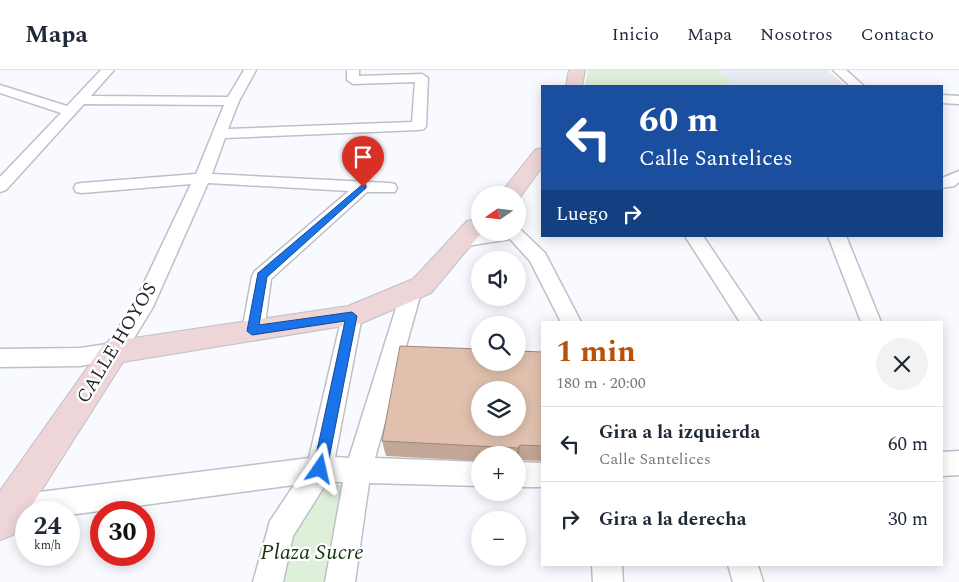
<!DOCTYPE html>
<html lang="es">
<head>
<meta charset="utf-8">
<style>
  :root { --surface:#fff; --page:#f2f2f3; --text:#1f2937; --muted:#747a83; --line:#e0e1e3; --accent:#b45309 }
  body { margin:0; font-family:Spectral,serif; background:var(--page); color:var(--text); height:100vh; display:flex; flex-direction:column; font-size:19px; white-space:nowrap }
  * { box-sizing:border-box; margin:0 }
  p { font-size:16px; color:var(--muted) }
  .icon { flex:none; width:28px; height:28px; fill:none; stroke:currentColor; stroke-width:2; stroke-linecap:round; stroke-linejoin:round }
  .map { position:relative; flex:1; overflow:hidden }
  .sheet { position:absolute; left:541px; top:251px; width:402px; height:245px; display:flex; flex-direction:column; background:var(--surface); border-radius:0px; box-shadow:0 2px 12px #0003 }
  .sheet>* { flex:none }
  .banner { position:absolute; left:541px; top:15px; width:402px; height:152px; border-radius:0px; box-shadow:0 2px 12px #0003; background:#1a4fa0; color:#fff; overflow:hidden }
  .needle { width:32px; rotate:256deg }
  .fabs { position:absolute; left:471px; top:116px; display:grid; gap:10px }
  .fabs a { display:grid; place-items:center; width:55px; height:55px; border-radius:50%; background:var(--surface); box-shadow:0 2px 12px #0003; font-size:25px }
  .speed { position:absolute; left:15px; top:431px; display:flex; gap:10px; font-size:25px; font-weight:700; text-align:center }
  .speed>* { display:grid; place-content:center; width:65px; height:65px; border-radius:50%; background:var(--surface); box-shadow:0 2px 12px #0003; line-height:1 }
  .speed small { font-size:12px; font-weight:400 }
  .speed .limit { border:8px solid #d22; background:#fff; color:#111 }
  .pin { position:absolute; display:grid; place-items:center; width:42px; height:42px; color:#fff; margin:-51px -21px; border-radius:50% 50% 50% 0; rotate:-45deg; box-shadow:0 0 5px #0007 }
  .pin .icon { rotate:45deg }
  .me { position:absolute; width:55px; margin:-28px; rotate:11deg; stroke-linejoin:round; filter:drop-shadow(0 0 4px #0008) }
  .turn { display:flex; align-items:center; gap:18px; height:105px; padding:0 15px; font-size:22px }
  .turn .icon { width:65px; height:65px; stroke-width:2.5 }
  .turn b { display:block; font-size:35px; line-height:42px }
  .then { display:flex; align-items:center; height:48px; padding:0 15px; background:#0003; gap:10px; font-size:19px }
  .round { display:grid; place-items:center; flex:none; width:52px; height:52px; border-radius:26px; background:var(--page) }
  .head { display:flex; align-items:center; justify-content:space-between; height:85px; padding:0 15px }
  h1 { font-size:30px; font-weight:700; line-height:38px; color:var(--accent) }
  ul { padding:0; list-style:none }
  li { display:flex; align-items:center; gap:15px; height:75px; padding:0 15px; border-top:1px solid var(--line) }
  li div { flex:1 }
  li b { display:block; font-size:19px }
  li em { font-style:normal }
  header { display:flex; align-items:center; gap:30px; box-sizing:border-box; height:70px; padding:0 25px; background:var(--surface); border-bottom:1px solid var(--line) }
  header strong { font-size:24px }
  nav { display:flex; gap:28px; margin-inline-start:auto; font-size:18px }
  .map>svg:first-child { display:block }
</style>
</head>
<body>
<header>
<strong>Mapa</strong>
<nav><a>Inicio</a><a>Mapa</a><a>Nosotros</a><a>Contacto</a></nav>
</header>
<div class="map">
<svg width="959" height="512" viewBox="0 0 959 512">
  <rect width="100%" height="100%" fill="#f8faff"/>
  <polygon fill="#e8ebf4" points="717,0 827,0 846,16 719,16 718,15 732,13"/>
  <g fill="#deefda">
    <polygon points="588,0 717,0 733,13 719,16 585,16"/>
    <polygon points="331,414 341,415 346,422 329,512 282,512 292,465 318,420"/>
  </g>
  <g fill="none" stroke-linecap="round" stroke-linejoin="round">
    <g stroke="#bec0c9" stroke-width="3">
      <g id="street">
        <polygon points="101,0 114,0 91,26 228,27 244,0 256,0 239,31 228,59 412,52 415,12 353,14 347,10 347,0 359,0 359,6 422,4 428,8 426,56 424,59 419,60 225,68 212,104 389,113 395,114 397,118 395,122 367,122 271,209 264,261 261,267 253,269 245,267 242,261 252,206 255,201 349,121 208,113 153,237 122,288 80,296 0,297 0,279 80,278 107,274 134,234 191,114 82,123 76,122 74,118 76,114 82,113 196,104 224,35 84,34 6,120 0,122 0,107 61,43 0,23 0,15 67,36"/>
        <polygon points="833,0 846,0 864,16 850,16"/>
        <polygon points="942,25 959,26 959,34 942,33"/>
        <polygon points="959,101 959,112 954,116 942,118 942,108"/>
        <polygon points="518,157 545,183 581,252 561,252 530,191 510,169 461,177 455,175 452,171 455,167 480,162 518,162"/>
        <polygon points="685,166 703,166 761,252 740,252"/>
        <polygon points="828,166 846,166 881,252 861,252"/>
        <polygon points="412,212 419,214 422,219 375,388 480,392 480,416 369,413 355,512 325,512 343,412 327,412 293,466 283,512 253,512 270,451 294,415 69,445 69,442 26,442 26,451 8,454 0,450 0,430 8,426 309,388 342,246 345,240 352,238 359,240 362,246 335,387 349,388 402,219 405,214"/>
        <polygon points="959,381 959,405 942,406 942,382"/>
        <polygon points="518,392 542,393 542,417 518,417"/>
        <polygon points="592,495 622,495 623,512 593,512"/>
        <polygon points="728,495 758,495 763,512 733,512"/>
      </g>
    </g>
    <g stroke="#bec0c9" stroke-width="2">
      <g id="secondary">
        <polygon points="569,0 585,0 582,16 566,16"/>
        <polygon points="542,78 542,97 518,130 518,125 499,125 535,80"/>
        <polygon points="480,148 480,162 482,162 431,223 362,253 123,292 13,465 0,470 0,421 104,274 114,271 348,236 413,209 467,151"/>
      </g>
    </g>
    <use href="#street" fill="#fff" fill-rule="evenodd"/>
    <use href="#secondary" fill="#eed6d8" fill-rule="evenodd"/>
  </g>
  <polygon fill="#c2a696" points="542,282 542,392 542,391 518,390 518,385 480,385 480,391 386,386 382,371"/>
  <polygon fill="#9e877a" points="520,375 518,390 518,391 517,385 518,378"/>
  <path fill="#e1c1ae" stroke="#9e877a" fill-rule="evenodd" d="M400 276 480 279V292H518V281L542 282V376L520 375 518 378 382 371ZM480 320H518V358H480Z"/>
  <polygon fill="#1a73e8" stroke="#114b97" points="363,114 366,115 366,118 267,207 259,255 352,242 357,246 327,399 325,404 320,406 315,404 313,399 345,251 252,265 247,261 258,203"/>
  <g text-anchor="middle" dominant-baseline="central" stroke-width="4.5" stroke-linejoin="round" paint-order="stroke">
    <g font-size="19" fill="#28282c" stroke="#fff">
      <text transform="translate(117 273) rotate(-59)">CALLE HOYOS</text>
    </g>
    <g font-size="22" font-style="italic" fill="#15350d" stroke="#fff">
      <text x="312" y="482">Plaza Sucre</text>
    </g>
  </g>
</svg>
<div class="fabs">
<a><svg class="needle" viewBox="-14 -14 28 28"><path d="M0-13l5 13h-10z" fill="#e53935"/><path d="M0 13l5-13h-10z" fill="#747a83"/></svg></a>
<a><svg class="icon" aria-label="sound" viewBox="0 0 24 24"><path d="M4 9h4l5-4v14l-5-4H4zM17 9q2 3 0 6"/></svg></a>
<a><svg class="icon" aria-label="search" viewBox="0 0 24 24"><circle cx="10" cy="10" r="6"/><path d="M15 15l6 6"/></svg></a>
<a><svg class="icon" aria-label="layers" viewBox="0 0 24 24"><path d="M12 4l9 5-9 5-9-5zM3 14l9 5 9-5"/></svg></a>
<a>+</a>
<a>−</a>
</div>
<div class="speed"><div>24<small>km/h</small></div><div class="limit">30</div></div>
<div class="pin" style="left:363px;top:117px;background:#d93025"><svg class="icon" aria-label="arrive" viewBox="0 0 24 24"><path d="M6 21V4h12l-3 4 3 4H6"/></svg></div>
<svg class="me" style="left:320px;top:399px" viewBox="-20 -20 40 40"><path d="M0-17L14 15 0 8-14 15z" fill="#1a73e8" stroke="#fff" stroke-width="4"/></svg>
<div class="banner">
<div class="turn"><svg class="icon" aria-label="left" viewBox="0 0 24 24"><path d="M17 20v-9H6M10 6l-5 5 5 5"/></svg><div><b>60 m</b>Calle Santelices</div></div>
<div class="then">Luego<svg class="icon" aria-label="right" viewBox="0 0 24 24"><path d="M7 20v-9h11M14 6l5 5-5 5"/></svg></div>
</div>
<section class="sheet">
<div class="head"><div><h1>1 min</h1><p>180 m · 20:00</p></div><a class="round"><svg class="icon" aria-label="close" viewBox="0 0 24 24"><path d="M6 6l12 12M18 6L6 18"/></svg></a></div>
<ul>
<li><svg class="icon" aria-label="left" viewBox="0 0 24 24"><path d="M17 20v-9H6M10 6l-5 5 5 5"/></svg><div><b>Gira a la izquierda</b><p>Calle Santelices</p></div><em>60 m</em></li>
<li><svg class="icon" aria-label="right" viewBox="0 0 24 24"><path d="M7 20v-9h11M14 6l5 5-5 5"/></svg><div><b>Gira a la derecha</b></div><em>30 m</em></li>
</ul>
</section>
</div>
</body>
</html>
